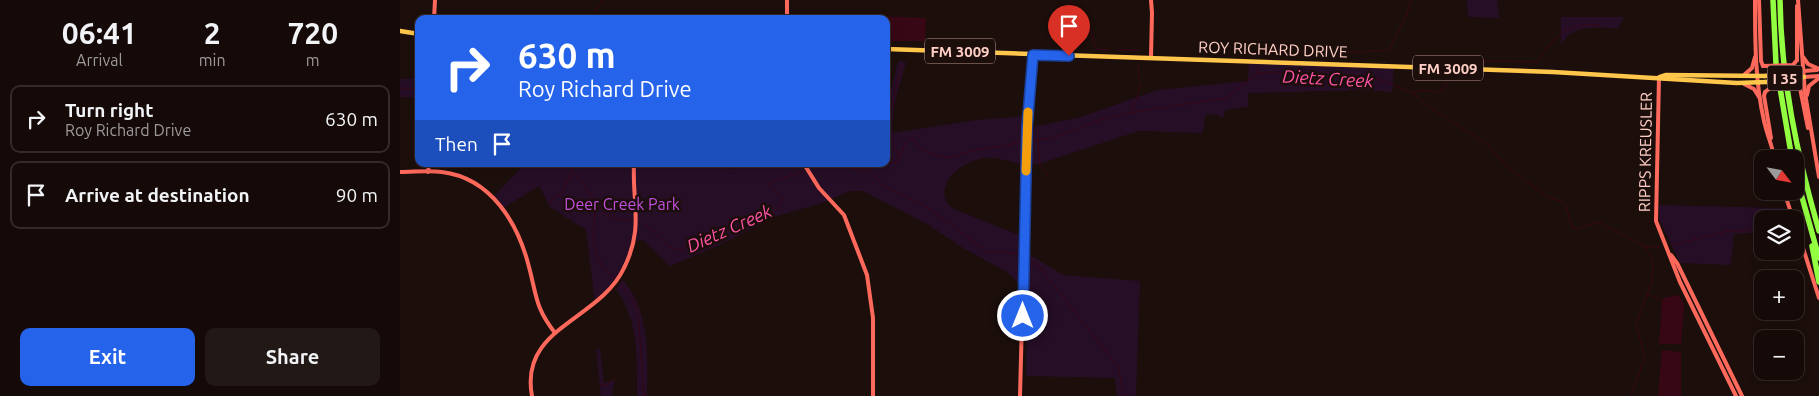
<!DOCTYPE html>
<html lang="en">
<head>
<meta charset="utf-8">
<style>
  :root { --surface:#150a08; --page:#221816; --text:#f1f3f6; --muted:#9d9a9c; --line:#342b29; --accent:#2563eb }
  body { margin:0; font-family:Ubuntu,sans-serif; background:var(--page); color:var(--text); height:100vh; display:flex; flex-direction:column; font-size:19px; white-space:nowrap }
  * { box-sizing:border-box; margin:0 }
  p { font-size:16px; color:var(--muted) }
  .icon { flex:none; width:28px; height:28px; fill:none; stroke:currentColor; stroke-width:2; stroke-linecap:round; stroke-linejoin:round }
  .map { position:relative; flex:1; overflow:hidden }
  .sheet { display:flex; flex-direction:column; background:var(--surface); width:400px }
  .sheet>* { flex:none }
  .hud { position:absolute; left:15px; top:15px; width:475px; height:152px; border-radius:10px; box-shadow:0 2px 8px #0003,0 0 0 1px var(--line); background:#2563eb; color:#fff; overflow:hidden }
  .needle { width:32px; rotate:122deg }
  .tools { position:absolute; left:1354px; top:150px; display:grid; gap:10px }
  .tools a { display:grid; place-items:center; width:50px; height:50px; border-radius:10px; background:var(--surface); box-shadow:0 2px 8px #0003,0 0 0 1px var(--line); font-size:25px }
  .pin { position:absolute; display:grid; place-items:center; width:42px; height:42px; color:#fff; margin:-51px -21px; border-radius:50% 50% 50% 0; rotate:-45deg; box-shadow:0 0 5px #0007 }
  .pin .icon { rotate:45deg }
  .me { position:absolute; width:55px; margin:-28px; rotate:0deg; stroke-linejoin:round; filter:drop-shadow(0 0 4px #0008) }
  .turn { display:flex; align-items:center; gap:18px; height:105px; padding:0 20px; font-size:22px }
  .turn .icon { width:65px; height:65px; stroke-width:2.5 }
  .turn b { display:block; font-size:35px; line-height:42px }
  .then { display:flex; align-items:center; height:48px; padding:0 20px; background:#0003; gap:10px; font-size:19px }
  .eta { display:flex; justify-content:space-evenly; align-items:center; height:85px; text-align:center }
  .eta b { font-size:30px; font-weight:600; line-height:35px }
  .action { display:flex; gap:10px; margin-top:auto; padding:10px 20px }
  .action a { flex:1; height:58px; border-radius:10px; background:var(--accent); color:#fff; font-size:20px; font-weight:600; line-height:58px; text-align:center }
  .action a+a { background:var(--page); color:var(--text) }
  ul { padding:0; list-style:none }
  li { display:flex; align-items:center; gap:15px; height:68px; margin:0 10px 8px; padding:0 10px; border:2px solid var(--line); border-radius:10px }
  li div { flex:1 }
  li b { display:block; font-size:19px }
  li em { font-style:normal }
  main { display:flex; flex:1; min-height:0 }
  .map>svg:first-child { display:block }
</style>
</head>
<body>
<main>
<section class="sheet">
<div class="eta">
<div><b>06:41</b><p>Arrival</p></div>
<div><b>2</b><p>min</p></div>
<div><b>720</b><p>m</p></div>
</div>
<ul>
<li><svg class="icon" aria-label="right" viewBox="0 0 24 24"><path d="M7 20v-9h11M14 6l5 5-5 5"/></svg><div><b>Turn right</b><p>Roy Richard Drive</p></div><em>630 m</em></li>
<li><svg class="icon" aria-label="arrive" viewBox="0 0 24 24"><path d="M6 21V4h12l-3 4 3 4H6"/></svg><div><b>Arrive at destination</b></div><em>90 m</em></li>
</ul>
<div class="action"><a>Exit</a><a>Share</a></div>
</section>
<div class="map">
<svg width="1419" height="396" viewBox="0 0 1419 396">
  <rect width="100%" height="100%" fill="#1c0e0b"/>
  <g fill="#260e26">
    <polygon points="1067,0 1097,0 1099,18 1068,17"/>
    <path d="M1161 17H1224L1218 28C1197 28 1171 23 1161 46Z"/>
    <path d="M498 61 506 62C500 86 490 109 493 133L576 120 627 116 628 128 681 117 757 90 848 81 849 61 994 66 992 92 968 90 848 93V107L825 110 823 118 816 114 805 115 803 133 739 131 639 164C624 167 609 160 594 158 574 156 549 170 545 189 542 198 548 204 554 209L624 237 623 288 607 272 563 248 527 224 463 191H450L419 204 377 216 322 244 270 266 243 240 234 241 219 278 195 304 186 230 150 207 139 186 103 208 93 197 125 164C179 164 232 165 286 167L287 164H325L326 169 370 164H486V111Z"/>
    <polygon points="19,78 19,98 0,97 0,79"/>
    <polygon points="1259,205 1384,208 1388,219 1362,219 1362,232 1334,234 1331,265 1280,263 1259,219"/>
    <polygon points="627,253 663,275 740,281 736,396 717,396 715,378 626,376"/>
    <path d="M223 280C250 311 248 357 247 396H237C237 359 239 320 216 289Z"/>
    <polygon points="196,349 200,349 204,383 215,380 211,396 201,396"/>
  </g>
  <g fill="#380716">
    <polygon points="471,16 526,18 525,41 486,41 486,19 471,19"/>
    <polygon points="1279,295 1284,304 1281,344 1259,344 1262,302 1264,298"/>
    <polygon points="1262,350 1281,352 1281,396 1258,396"/>
  </g>
  <g fill="none" stroke-linecap="round" stroke-linejoin="round">
    <g stroke="#380716" stroke-width="1">
      <polyline points="670,0 690,30 696,49 710,50"/>
      <polyline points="190,19 203,0"/>
      <polyline points="718,50 738,50"/>
      <path d="M876 50C913 57 952 52 989 50L1007 14 1011 0"/>
      <polyline points="864,53 868,49 871,49"/>
      <polyline points="1053,61 1058,60"/>
      <path d="M1078 61 1137 62C1156 36 1163 23 1199 25"/>
      <polyline points="738,65 739,78"/>
      <polyline points="857,74 858,67"/>
      <polyline points="0,88 19,89"/>
      <polyline points="1013,93 1024,90 1036,93 1042,90 1045,88 1051,75"/>
      <polyline points="490,111 502,64"/>
      <polyline points="730,113 737,98 740,83"/>
      <polyline points="490,118 491,139 498,155"/>
      <polyline points="638,141 640,166 648,175"/>
      <polyline points="486,163 497,162 505,144 512,138 524,151 547,158 575,150 609,145 623,140 637,140 656,137 702,119 739,111 827,98 856,74 868,72 947,75 981,80 1013,93 1029,107 1087,144 1107,167 1148,197 1160,201 1166,206 1172,227 1176,229 1199,222 1244,246 1253,259 1252,281 1236,325 1245,357 1231,396"/>
      <polyline points="168,164 203,212 212,218 232,221"/>
      <polyline points="439,164 461,171 484,164"/>
      <polyline points="409,168 414,164"/>
      <polyline points="468,170 484,186 524,205 588,252 612,253 619,255"/>
      <polyline points="149,203 156,196 162,194 172,171"/>
      <path d="M196 204C193 237 188 254 214 279"/>
      <path d="M244 223 270 247 281 250C285 247 289 243 294 241 314 230 376 225 382 199L369 185 374 181 406 170"/>
      <polyline points="1274,245 1327,231 1362,230"/>
      <polyline points="1245,246 1259,247"/>
      <polyline points="625,258 637,264 719,368 723,396"/>
      <polyline points="220,284 231,296 238,312 244,396"/>
      <polyline points="1247,294 1262,300"/>
      <polyline points="199,385 209,384 215,377"/>
    </g>
    <g stroke="#ff695c" stroke-width="4">
      <polyline points="751,0 752,13 751,57"/>
      <path d="M1355 0C1355 40 1355 82 1364 121 1367 134 1372 146 1375 159"/>
      <polyline points="1359,0 1361,61 1363,66"/>
      <polyline points="1398,0 1405,93 1419,177"/>
      <polyline points="34,19 35,0"/>
      <polyline points="387,19 387,0"/>
      <polyline points="1403,57 1408,64 1419,69"/>
      <polyline points="1397,60 1397,6"/>
      <polyline points="1403,71 1417,70"/>
      <polyline points="1344,75 1352,68 1355,57"/>
      <polyline points="1259,77 1256,221 1280,282 1336,396"/>
      <polyline points="1404,77 1419,76"/>
      <polyline points="1344,84 1354,89 1359,97"/>
      <polyline points="1400,88 1408,128"/>
      <polyline points="1365,92 1364,96 1371,138"/>
      <polyline points="1407,95 1409,86 1419,78"/>
      <polyline points="404,164 419,188 444,215 467,275 473,318 473,396"/>
      <path d="M0 172C14 172 28 170 42 172 91 178 118 223 129 267 137 297 135 307 155 333"/>
      <polyline points="28,172 29,164"/>
      <polyline points="1384,191 1393,219"/>
      <polyline points="1395,223 1419,298"/>
      <polyline points="1271,255 1277,263 1342,396"/>
      <path d="M132 396C119 327 199 321 224 268 244 228 232 203 234 164"/>
      <polyline points="620,396 627,128 633,55"/>
    </g>
    <g stroke="#ffc64c" stroke-width="4.5">
      <polyline points="0,31 19,34"/>
      <polyline points="486,49 1153,72 1337,83 1366,82"/>
      <polyline points="1260,77 1266,75 1365,76"/>
      <polyline points="1397,78 1404,77"/>
    </g>
    <g stroke="#92ff40" stroke-width="5.5">
      <polyline points="1373,0 1376,64 1392,159"/>
      <path d="M1380 0C1381 79 1397 155 1419 231"/>
      <polyline points="1395,172 1419,258"/>
      <polyline points="1412,246 1419,282"/>
    </g>
    <g stroke="#ff695c" stroke-width="4">
      <polyline points="1363,66 1393,65 1397,60"/>
      <polyline points="1365,92 1369,89 1396,86 1400,88"/>
    </g>
    <g stroke="#ffc64c" stroke-width="4.5">
      <polyline points="1365,76 1397,72"/>
      <polyline points="1366,82 1397,78"/>
    </g>
  </g>
  <g fill="none" stroke-linecap="round" stroke-linejoin="round">
    <g stroke="#184099" stroke-width="12">
      <polyline id="route" points="623,316 627,128 633,55 669,56"/>
    </g>
    <use href="#route" stroke="#2563eb" stroke-width="9"/>
    <polyline stroke="#f59e0b" stroke-width="9" points="626,171 628,112"/>
  </g>
  <g text-anchor="middle" dominant-baseline="central" stroke-width="5" stroke-linejoin="round" paint-order="stroke">
    <g fill="#1c0e0b" stroke="#bb958d" stroke-width="1">
      <rect x="525" y="38.5" width="70" height="25" rx="4"/>
      <rect x="1013" y="55.5" width="70" height="25" rx="4"/>
      <rect x="1367.5" y="65.5" width="35" height="25" rx="4"/>
    </g>
    <g font-size="15" font-weight="bold" fill="#ffcfc5">
      <text x="560" y="51">FM 3009</text>
      <text x="1048" y="68">FM 3009</text>
      <text x="1385" y="78">I 35</text>
    </g>
    <g font-size="16" fill="#ffcfc5" stroke="#1c0e0b">
      <text transform="translate(873 49) rotate(2)">ROY RICHARD DRIVE</text>
      <text transform="translate(1245 152) rotate(-89)">RIPPS KREUSLER</text>
    </g>
    <g font-size="16" fill="#c450e1" stroke="#1c0e0b">
      <text x="222" y="204">Deer Creek Park</text>
    </g>
    <g font-size="18" font-style="italic" fill="#ff53a6" stroke="#1c0e0b">
      <text transform="translate(928 78) rotate(3)">Dietz Creek</text>
      <text transform="translate(329 228) rotate(-24)">Dietz Creek</text>
    </g>
  </g>
</svg>
<div class="tools">
<a><svg class="needle" viewBox="-14 -14 28 28"><path d="M0-13l5 13h-10z" fill="#e53935"/><path d="M0 13l5-13h-10z" fill="#9d9a9c"/></svg></a>
<a><svg class="icon" aria-label="layers" viewBox="0 0 24 24"><path d="M12 4l9 5-9 5-9-5zM3 14l9 5 9-5"/></svg></a>
<a>+</a>
<a>−</a>
</div>
<div class="pin" style="left:669px;top:56px;background:#d93025"><svg class="icon" aria-label="arrive" viewBox="0 0 24 24"><path d="M6 21V4h12l-3 4 3 4H6"/></svg></div>
<svg class="me" style="left:623px;top:316px" viewBox="-20 -20 40 40"><circle r="17" fill="#2563eb" stroke="#fff" stroke-width="3"/><path d="M0-11L8 9 0 5-8 9z" fill="#fff"/></svg>
<div class="hud">
<div class="turn"><svg class="icon" aria-label="right" viewBox="0 0 24 24"><path d="M7 20v-9h11M14 6l5 5-5 5"/></svg><div><b>630 m</b>Roy Richard Drive</div></div>
<div class="then">Then<svg class="icon" aria-label="arrive" viewBox="0 0 24 24"><path d="M6 21V4h12l-3 4 3 4H6"/></svg></div>
</div>
</div>
</main>
</body>
</html>
